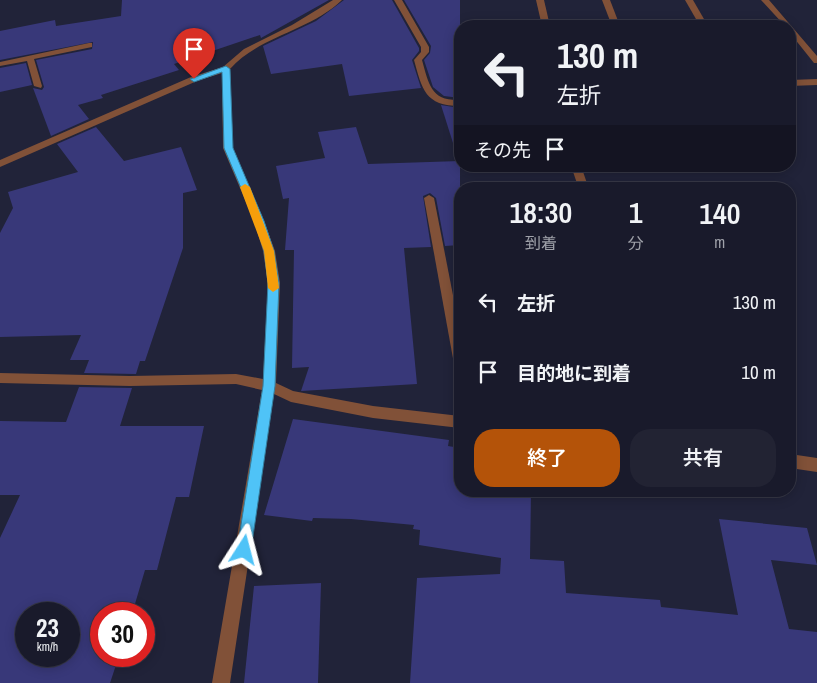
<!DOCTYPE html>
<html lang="ja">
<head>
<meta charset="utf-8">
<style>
  :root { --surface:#191a2b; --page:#222333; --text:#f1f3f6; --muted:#9fa1a9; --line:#373847; --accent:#b45309 }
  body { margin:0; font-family:"Archivo Narrow","Noto Sans JP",sans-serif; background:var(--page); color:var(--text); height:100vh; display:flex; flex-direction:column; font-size:19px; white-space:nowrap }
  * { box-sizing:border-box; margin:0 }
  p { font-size:16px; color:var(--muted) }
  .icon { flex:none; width:28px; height:28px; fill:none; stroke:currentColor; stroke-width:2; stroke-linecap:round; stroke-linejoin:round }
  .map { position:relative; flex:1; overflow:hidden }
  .panel { position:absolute; left:454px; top:182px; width:342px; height:315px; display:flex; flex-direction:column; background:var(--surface); border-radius:20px; box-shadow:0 2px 12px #0003,0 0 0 1px var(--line) }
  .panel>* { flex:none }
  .top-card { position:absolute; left:454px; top:20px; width:342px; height:152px; border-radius:20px; box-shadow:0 2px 12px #0003,0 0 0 1px var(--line); background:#191a2b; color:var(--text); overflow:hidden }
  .speed { position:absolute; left:15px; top:602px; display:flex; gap:10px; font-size:25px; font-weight:700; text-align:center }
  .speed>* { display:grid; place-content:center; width:65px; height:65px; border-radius:50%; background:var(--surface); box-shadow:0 2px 12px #0003,0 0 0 1px var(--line); line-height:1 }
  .speed small { font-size:12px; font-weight:400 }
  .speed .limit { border:8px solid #d22; background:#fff; color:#111 }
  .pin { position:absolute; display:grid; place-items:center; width:42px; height:42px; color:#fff; margin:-51px -21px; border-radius:50% 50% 50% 0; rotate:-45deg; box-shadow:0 0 5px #0007 }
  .pin .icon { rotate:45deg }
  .me { position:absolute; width:55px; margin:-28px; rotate:9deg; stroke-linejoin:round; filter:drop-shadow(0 0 4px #0008) }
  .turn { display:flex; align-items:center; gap:18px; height:105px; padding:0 20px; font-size:22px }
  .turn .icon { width:65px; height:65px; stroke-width:2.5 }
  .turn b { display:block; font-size:35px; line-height:42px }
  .then { display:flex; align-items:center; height:48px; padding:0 20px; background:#0003; gap:10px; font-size:19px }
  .eta { display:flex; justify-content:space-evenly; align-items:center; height:85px; text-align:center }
  .eta b { font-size:30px; font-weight:600; line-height:35px }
  .action { display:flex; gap:10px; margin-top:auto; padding:10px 20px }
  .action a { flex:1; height:58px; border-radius:20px; background:var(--accent); color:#fff; font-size:20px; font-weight:600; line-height:58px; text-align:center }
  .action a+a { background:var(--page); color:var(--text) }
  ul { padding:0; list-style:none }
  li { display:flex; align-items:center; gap:15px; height:70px; padding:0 20px }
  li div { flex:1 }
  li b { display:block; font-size:19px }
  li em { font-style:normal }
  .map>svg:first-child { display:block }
</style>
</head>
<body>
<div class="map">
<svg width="817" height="683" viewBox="0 0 817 683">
  <rect width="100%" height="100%" fill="#212339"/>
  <g fill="#383879" fill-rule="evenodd">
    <polygon points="122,0 329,0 261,38 260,35 174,64 179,70 101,95 103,98 78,105 89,119 51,136 33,88 42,90 44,87 36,60 92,49 93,42 0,60 0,31 55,20 56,26 121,16"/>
    <polygon points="344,0 392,0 419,48 419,51 412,60 421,88 349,96 342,64 271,74 263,46 316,21"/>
    <polygon points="404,0 460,0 460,98 444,96 433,87 424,60 430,53 431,46"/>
    <polygon points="26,63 32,85 0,92 0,68"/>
    <polygon points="441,105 460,108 460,142 453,143"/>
    <polygon points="96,127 124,161 181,147 197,190 183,193 183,248 145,361 140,361 136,374 84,373 89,360 70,360 81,335 0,337 0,233 13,208 8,192 78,172 57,144"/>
    <polygon points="356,127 368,164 460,161 460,245 445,246 436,198 430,193 423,196 431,247 404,248 417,384 301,391 309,367 292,368 294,250 285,250 289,198 283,199 276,166 325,158 318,132"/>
    <path d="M79 387 132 388 120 426H204L189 497H176L157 570H145L132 614H101V656H119L110 683H0V538L20 495H0V421L66 422ZM26 614H69V656H26Z"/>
    <polygon points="293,419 449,440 448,446 460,448 460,491 531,491 530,559 564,561 566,593 660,600 661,607 738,615 719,519 807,528 817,565 771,560 789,629 817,632 817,683 410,683 417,578 500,574 501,558 419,545 420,530 413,529 414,525 351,519 313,518 312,521 264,515"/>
    <polygon points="321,583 318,683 244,683 254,586"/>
  </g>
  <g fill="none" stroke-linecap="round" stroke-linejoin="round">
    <g fill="#815138" fill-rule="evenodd">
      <path d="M333 0H342C310 31 259 36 230 69L233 148 264 221 275 251 280 283 276 383 293 391 373 406 460 416V428L373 418 291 402 274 394 230 683H212L262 390 236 384 130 386 0 383V373L130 376 236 374 263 379 268 283 263 251 254 221 223 148 222 73 197 81 0 167V160L191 77 223 67 244 49 292 25Z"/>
      <path d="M394 0H402L429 47V52L422 60C429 85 431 101 460 100V106C425 106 422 89 414 60L421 52V47Z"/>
      <polygon points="536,0 544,0 550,26 542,26"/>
      <polygon points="602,0 610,0 620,26 612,26"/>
      <polygon points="685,0 693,0 708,26 700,26"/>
      <polygon points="761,0 769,0 817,56 817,63 814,63 790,33 790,26 785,26"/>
      <polygon points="89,43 92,43 92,47 34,59 42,86 41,88 34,86 27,61 0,66 0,62"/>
      <polygon points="817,79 817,85 790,86 790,80"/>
      <polygon points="571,166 581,166 589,189 579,189"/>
      <polygon points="429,195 434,198 460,331 460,369 455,368 454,364 424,198"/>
      <polygon points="790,454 817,458 817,472 790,468"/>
    </g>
  </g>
  <polygon fill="#4fc3f7" stroke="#337fa1" points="226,66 230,69 233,148 264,221 274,251 279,283 275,386 251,550 249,555 244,557 239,555 237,550 263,386 268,283 264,251 255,221 224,148 222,72 194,82 190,79"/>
  <polygon fill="#f59e0b" points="245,184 250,187 274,251 279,288 273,292 268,288 264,251 240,187"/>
</svg>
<div class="speed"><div>23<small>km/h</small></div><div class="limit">30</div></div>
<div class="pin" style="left:194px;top:79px;background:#d93025"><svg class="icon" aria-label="arrive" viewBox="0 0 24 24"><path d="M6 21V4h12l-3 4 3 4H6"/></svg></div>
<svg class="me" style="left:244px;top:550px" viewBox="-20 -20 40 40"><path d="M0-17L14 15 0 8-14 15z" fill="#4fc3f7" stroke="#fff" stroke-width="4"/></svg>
<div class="top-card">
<div class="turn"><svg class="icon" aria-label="left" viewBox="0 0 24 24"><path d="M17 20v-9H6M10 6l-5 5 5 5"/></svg><div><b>130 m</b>左折</div></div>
<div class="then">その先<svg class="icon" aria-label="arrive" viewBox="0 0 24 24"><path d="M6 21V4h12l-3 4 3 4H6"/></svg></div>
</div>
<section class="panel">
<div class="eta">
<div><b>18:30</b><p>到着</p></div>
<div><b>1</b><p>分</p></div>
<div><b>140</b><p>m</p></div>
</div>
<ul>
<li><svg class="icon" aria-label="left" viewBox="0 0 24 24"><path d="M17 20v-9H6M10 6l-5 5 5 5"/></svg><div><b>左折</b></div><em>130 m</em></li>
<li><svg class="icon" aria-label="arrive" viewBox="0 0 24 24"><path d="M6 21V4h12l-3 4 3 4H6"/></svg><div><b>目的地に到着</b></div><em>10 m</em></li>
</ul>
<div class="action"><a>終了</a><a>共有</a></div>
</section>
</div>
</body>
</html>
